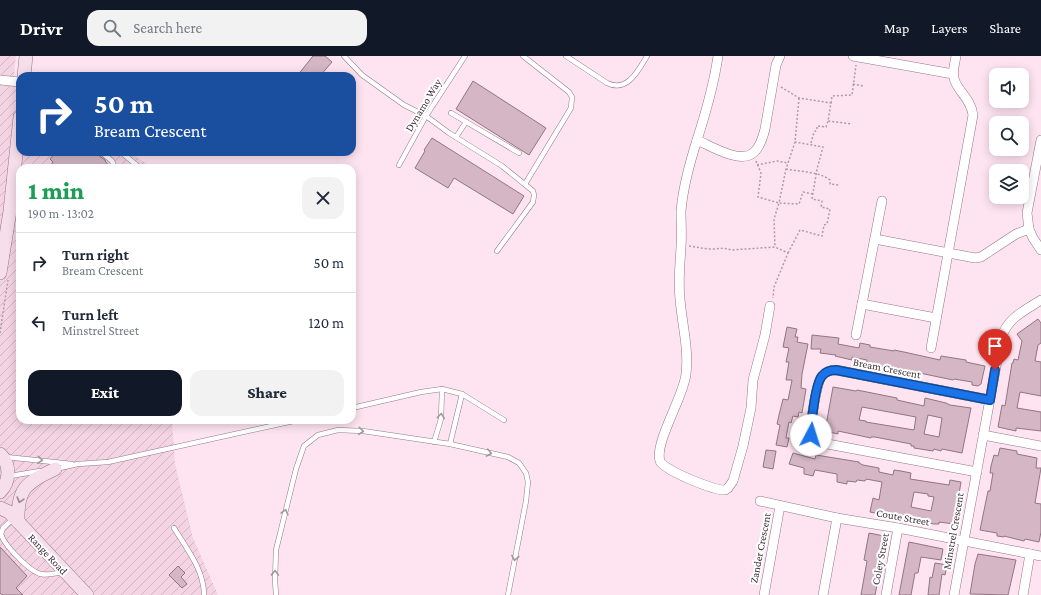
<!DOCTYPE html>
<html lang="en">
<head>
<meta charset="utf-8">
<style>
  :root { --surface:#fff; --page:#f2f2f3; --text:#1f2937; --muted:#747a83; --line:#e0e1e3; --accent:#111827 }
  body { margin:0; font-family:"Crimson Pro",serif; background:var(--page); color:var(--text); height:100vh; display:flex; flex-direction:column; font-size:15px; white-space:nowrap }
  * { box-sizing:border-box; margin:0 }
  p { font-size:13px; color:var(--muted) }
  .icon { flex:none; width:22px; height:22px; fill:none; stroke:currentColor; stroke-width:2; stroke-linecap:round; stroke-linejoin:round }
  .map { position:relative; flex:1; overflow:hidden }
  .drawer { position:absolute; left:16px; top:108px; width:340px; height:260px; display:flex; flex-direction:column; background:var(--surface); border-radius:12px; box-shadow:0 2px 10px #0003 }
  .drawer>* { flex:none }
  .hud { position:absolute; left:16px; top:16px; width:340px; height:84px; border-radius:12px; box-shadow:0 2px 10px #0003; background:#1a4fa0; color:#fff; overflow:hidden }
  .buttons { position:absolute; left:989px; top:12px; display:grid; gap:8px }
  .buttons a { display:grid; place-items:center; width:40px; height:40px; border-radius:8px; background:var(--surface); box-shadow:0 2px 10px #0003; font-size:20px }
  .pin { position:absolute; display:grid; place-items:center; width:34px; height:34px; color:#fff; margin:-41px -17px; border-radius:50% 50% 50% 0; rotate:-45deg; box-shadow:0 0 4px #0007 }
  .pin .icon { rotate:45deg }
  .me { position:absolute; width:44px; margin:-22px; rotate:5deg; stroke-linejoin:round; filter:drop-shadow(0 0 3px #0008) }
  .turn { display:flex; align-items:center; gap:14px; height:84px; padding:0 12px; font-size:18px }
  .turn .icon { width:52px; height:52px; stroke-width:2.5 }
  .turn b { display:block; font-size:28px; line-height:34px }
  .round { display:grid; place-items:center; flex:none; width:42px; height:42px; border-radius:12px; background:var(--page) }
  .headline { display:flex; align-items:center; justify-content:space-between; height:68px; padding:0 12px }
  h1 { font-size:24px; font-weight:800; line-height:30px; color:#1e9e55 }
  .action { display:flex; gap:8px; margin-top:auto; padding:8px 12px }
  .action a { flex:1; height:46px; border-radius:12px; background:var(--accent); color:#fff; font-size:16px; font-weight:800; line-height:46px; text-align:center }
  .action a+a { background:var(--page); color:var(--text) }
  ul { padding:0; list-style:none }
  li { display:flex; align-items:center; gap:12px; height:60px; padding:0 12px; border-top:1px solid var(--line) }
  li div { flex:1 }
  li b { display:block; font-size:15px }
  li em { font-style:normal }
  header { display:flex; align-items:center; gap:24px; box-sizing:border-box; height:56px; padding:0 20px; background:var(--accent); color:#fff }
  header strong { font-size:19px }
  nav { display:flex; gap:22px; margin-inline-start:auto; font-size:14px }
  .search { width:280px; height:36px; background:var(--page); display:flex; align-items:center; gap:10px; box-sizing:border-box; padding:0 14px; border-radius:12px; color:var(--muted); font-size:15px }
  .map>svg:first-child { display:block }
</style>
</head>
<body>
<header>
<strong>Drivr</strong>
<div class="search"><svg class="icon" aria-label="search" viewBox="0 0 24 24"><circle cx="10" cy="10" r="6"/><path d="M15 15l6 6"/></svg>Search here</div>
<nav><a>Map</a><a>Layers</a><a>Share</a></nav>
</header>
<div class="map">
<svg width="1041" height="539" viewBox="0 0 1041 539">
  <defs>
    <pattern id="industrial-furrows" width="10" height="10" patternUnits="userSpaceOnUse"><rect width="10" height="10" fill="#f4d4e3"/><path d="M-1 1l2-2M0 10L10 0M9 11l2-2" fill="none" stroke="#d2b6c4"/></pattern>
  </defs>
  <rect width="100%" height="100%" fill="#fee4f0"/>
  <polygon fill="url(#industrial-furrows)" points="0,0 16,0 13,26 20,29 20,96 129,96 153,112 20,112 20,364 172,364 175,408 193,482 218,539 0,539"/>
  <g fill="#d4b6c4" stroke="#927583" fill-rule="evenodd">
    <polygon points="313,0 325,0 332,6 320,20 297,20"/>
    <polygon points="473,25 546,72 529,99 456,53"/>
    <polygon points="432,82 524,140 513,158 454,122 448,132 415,112 425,95 424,94"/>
    <polygon points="56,96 94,96 105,104 105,105 111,112 49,112 53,106 50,103"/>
    <polygon points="1038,263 1041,267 1041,287 1038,289 1035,305 1041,306 1041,340 1020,336 1017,352 1041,356 1041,375 1016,372 1016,375 998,371 1002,349 1005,350 1012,307 1013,307 1014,303 1018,304 1022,285 1017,278"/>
    <polygon points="787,271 797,273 795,281 798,281 797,286 808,288 802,318 801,332 806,333 802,357 799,356 798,361 793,360 791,367 789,366 786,382 789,382 787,391 776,389 780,369 777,368 779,359 783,343 788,344 792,324 786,324 789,306 786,306 789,292 783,291"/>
    <polygon points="812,279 839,282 838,288 859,292 860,287 870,289 870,291 894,295 894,294 904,296 940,304 941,300 966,304 966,306 985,310 981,328 978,330 972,329 972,326 954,323 953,324 891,311 886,311 866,308 867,304 852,301 852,304 835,300 836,299 820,297 821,293 811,293"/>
    <path d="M833 331 856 335 857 334 897 342V344L924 350 925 342 946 347 950 349 971 352 962 397 942 393 941 395 934 393 933 395 914 392V390H911V388L875 381H871V382L838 375V378L825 375ZM862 351 916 361 914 374 866 366V365L859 364ZM928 359 942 362 939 381 924 378Z"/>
    <polygon points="1000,392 1017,395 1017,398 1037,402 1036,412 1041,412 1035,447 1041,448 1041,476 1039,486 1025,483 1024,485 1004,480 1004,481 997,480 997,477 980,474 988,435 990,435 993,417 990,417 991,410 994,399 998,400"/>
    <polygon points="766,394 776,395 773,413 763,411"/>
    <path d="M793 397 815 403 816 399 859 406V407L863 409 879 412V416L893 419 894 414 901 415 911 417 910 423 949 429 950 424 961 426 954 468 939 466V468H934L908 463 904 462V461L886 457V459L870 456 873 442 879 444 882 426 866 423 865 425 857 424 856 426 847 425V428L837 426V418L815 414 813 420 804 418V412L789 408ZM914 436 928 438V440L934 441 931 455 911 451Z"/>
    <polygon points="869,477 884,480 875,524 878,524 875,539 861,539 867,505 864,504"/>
    <polygon points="909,486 943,493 941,504 921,501 918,517 915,517 911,539 899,539"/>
    <polygon points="0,491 27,520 16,532 23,539 2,539 0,537"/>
    <polygon points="978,498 1016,504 1008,539 970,538 975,508"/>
    <polygon points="935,507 947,509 945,519 942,518 939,539 928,539 930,521 932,522"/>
    <polygon points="178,510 185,517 181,521 187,528 182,532 169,519"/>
  </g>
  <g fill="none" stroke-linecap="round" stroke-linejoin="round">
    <g stroke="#947885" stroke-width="5.5">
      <g id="lane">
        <polyline points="344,0 362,19 404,49 426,60 449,77 502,110 533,135 534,139 533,146 497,195"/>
        <polyline points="523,0 569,36 572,41 571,52 525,128"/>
        <path d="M566 0 607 27C627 37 638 15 647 0"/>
        <polyline points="451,57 519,97"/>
        <polyline points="456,81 466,66"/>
        <polyline points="101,96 112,105 115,112"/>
        <polyline points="121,96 140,112"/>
        <polyline points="399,109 426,60 465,0"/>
        <polyline points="352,352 421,336 442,333 462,338 504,364"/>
        <polyline points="434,386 441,363 442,333"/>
        <polyline points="450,388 462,338"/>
        <polyline points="6,401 72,408"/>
        <polyline points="55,413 78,408 108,406 298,364"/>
        <polyline points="10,420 40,415"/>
        <path d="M13 463 3 472 1 478C4 489 30 516 41 518 48 520 56 517 63 516"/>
        <path d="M174 472C187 493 204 514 204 539"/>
        <polyline points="276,539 275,524 276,494 296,413 304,390 318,379 338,374 363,375 450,388 508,401 519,407 526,417 528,426 526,445 508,539"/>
      </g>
    </g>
    <g stroke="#947885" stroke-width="10">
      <g id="street">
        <path d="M718 0C714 28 706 56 697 84 711 90 740 108 753 97 760 92 763 81 765 73L776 9 780 0"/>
        <polyline points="853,0 953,18"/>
        <polyline points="0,24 20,26"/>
        <path d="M697 84C690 106 683 131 681 155 681 167 682 179 681 191 680 208 678 226 680 243 682 268 689 293 686 318 684 340 654 387 660 405 663 414 715 435 725 434L728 432 733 425 743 390 751 352 753 324 765 279 770 250"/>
        <polyline points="1041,84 1027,157 1029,173 1033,182 1041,194"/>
        <polyline points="875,183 975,202 981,201 1016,178 1029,173"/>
        <polyline points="862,248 936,262"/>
        <polyline points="856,279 882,145"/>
        <path d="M931 292 973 59C971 42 956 34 954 22 952 15 955 7 956 0"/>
        <polyline points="983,379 1041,390"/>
        <path d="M977 416 817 386C814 384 812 382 811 379 809 372 817 325 822 320 826 315 830 314 836 314L990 344"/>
        <polyline points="760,445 837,462 898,472 1041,500"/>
        <polyline points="764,539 780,450"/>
        <polyline points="823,539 837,462"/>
        <polyline points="886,539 898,472"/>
        <path d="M954 539 1001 283C1007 262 1024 255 1041 244"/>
        <polyline points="1023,539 1030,498"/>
      </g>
    </g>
    <g stroke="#947885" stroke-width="14">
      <g id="secondary">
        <polyline points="24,20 26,0"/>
        <polyline points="0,217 10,155 20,61"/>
        <path d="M0 398C11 408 10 426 0 436"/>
        <polyline points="0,452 9,456 87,539"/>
        <path d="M18 466C17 432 26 427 55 413"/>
      </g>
    </g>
    <g stroke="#b09ba5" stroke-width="1.5" stroke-dasharray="2 2" stroke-linecap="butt">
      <polyline points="853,28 863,30"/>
      <polyline points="781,31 799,42 831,47 828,65 852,68"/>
      <polyline points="799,42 795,86 786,113 779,147 799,148 803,136 813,138"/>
      <polyline points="831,47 832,40 852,39 856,9"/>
      <polyline points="811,87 814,76 817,74 817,70 826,71 828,65"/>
      <polyline points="756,105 761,117 758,141 779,147 774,163 775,191"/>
      <polyline points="757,109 777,105 788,107"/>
      <path d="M786 113C800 116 818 115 830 124V128L839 129"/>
      <path d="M689 190C697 191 704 193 712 193 720 193 724 191 731 194L775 191 788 197 774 231 773 242"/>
      <polyline points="788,197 800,174 822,180 824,169 827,168 830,153 821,151 822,145 812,143 817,113 823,91 795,86"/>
      <polyline points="0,277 8,224"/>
    </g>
    <use href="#lane" stroke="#fff" stroke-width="4.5"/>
    <use href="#street" stroke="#fff" stroke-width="9"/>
    <use href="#secondary" stroke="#f7deeb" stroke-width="13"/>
  </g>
  <defs><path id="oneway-chevron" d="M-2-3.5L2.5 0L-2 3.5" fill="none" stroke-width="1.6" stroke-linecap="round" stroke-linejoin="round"/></defs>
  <g stroke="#a0999c">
    <use href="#oneway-chevron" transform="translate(441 360) rotate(-84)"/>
    <use href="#oneway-chevron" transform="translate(361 375) rotate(5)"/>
    <use href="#oneway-chevron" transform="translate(489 397) rotate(11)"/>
    <use href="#oneway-chevron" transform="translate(40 404) rotate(6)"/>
    <use href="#oneway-chevron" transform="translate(285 456) rotate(-76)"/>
    <use href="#oneway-chevron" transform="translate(515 502) rotate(101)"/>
    <use href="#oneway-chevron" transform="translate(275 517) rotate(-88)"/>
  </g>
  <use stroke="#9c8892" href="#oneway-chevron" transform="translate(20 444) rotate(106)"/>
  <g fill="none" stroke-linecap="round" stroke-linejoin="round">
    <g stroke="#114b97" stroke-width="10">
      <path id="route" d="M811 379V374C812 363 815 328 822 320 826 315 830 314 836 314L990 344 995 314"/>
    </g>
    <use href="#route" stroke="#1a73e8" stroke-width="7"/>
  </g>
  <g text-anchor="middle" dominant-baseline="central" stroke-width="4" stroke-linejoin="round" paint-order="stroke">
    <g font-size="11" fill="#403339" stroke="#fff">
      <text transform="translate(423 49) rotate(-59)">Dynamo Way</text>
      <text transform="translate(887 312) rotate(11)">Bream Crescent</text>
      <text transform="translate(903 461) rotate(10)">Coute Street</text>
      <text transform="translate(953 475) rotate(-80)">Minstrel Crescent</text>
      <text transform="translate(760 492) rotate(-79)">Zander Crescent</text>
      <text transform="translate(48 498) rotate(47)">Range Road</text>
      <text transform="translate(880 503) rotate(-79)">Coley Street</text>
    </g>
  </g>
</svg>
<div class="buttons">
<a><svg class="icon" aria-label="sound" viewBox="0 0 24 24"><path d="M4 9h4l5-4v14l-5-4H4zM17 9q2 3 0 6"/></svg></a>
<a><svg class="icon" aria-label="search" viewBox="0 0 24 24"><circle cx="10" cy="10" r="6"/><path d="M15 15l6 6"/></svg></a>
<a><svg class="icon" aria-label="layers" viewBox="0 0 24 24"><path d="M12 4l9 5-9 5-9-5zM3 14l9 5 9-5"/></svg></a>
</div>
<div class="pin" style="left:995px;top:314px;background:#d93025"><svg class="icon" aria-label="arrive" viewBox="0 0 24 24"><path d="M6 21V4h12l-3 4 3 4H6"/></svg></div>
<svg class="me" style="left:811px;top:379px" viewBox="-20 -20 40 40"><circle r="19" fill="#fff"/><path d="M0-13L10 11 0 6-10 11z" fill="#1a73e8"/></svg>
<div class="hud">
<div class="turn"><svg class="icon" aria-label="right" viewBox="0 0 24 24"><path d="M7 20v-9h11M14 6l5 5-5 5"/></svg><div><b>50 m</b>Bream Crescent</div></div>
</div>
<section class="drawer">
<div class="headline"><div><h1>1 min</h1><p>190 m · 13:02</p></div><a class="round"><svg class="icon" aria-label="close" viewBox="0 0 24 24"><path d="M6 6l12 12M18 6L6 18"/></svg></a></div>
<ul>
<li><svg class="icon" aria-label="right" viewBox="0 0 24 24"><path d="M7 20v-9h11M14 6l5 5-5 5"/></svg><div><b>Turn right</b><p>Bream Crescent</p></div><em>50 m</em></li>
<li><svg class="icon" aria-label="left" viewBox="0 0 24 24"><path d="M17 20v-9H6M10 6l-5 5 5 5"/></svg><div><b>Turn left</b><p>Minstrel Street</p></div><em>120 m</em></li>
</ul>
<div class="action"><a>Exit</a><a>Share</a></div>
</section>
</div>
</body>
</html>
